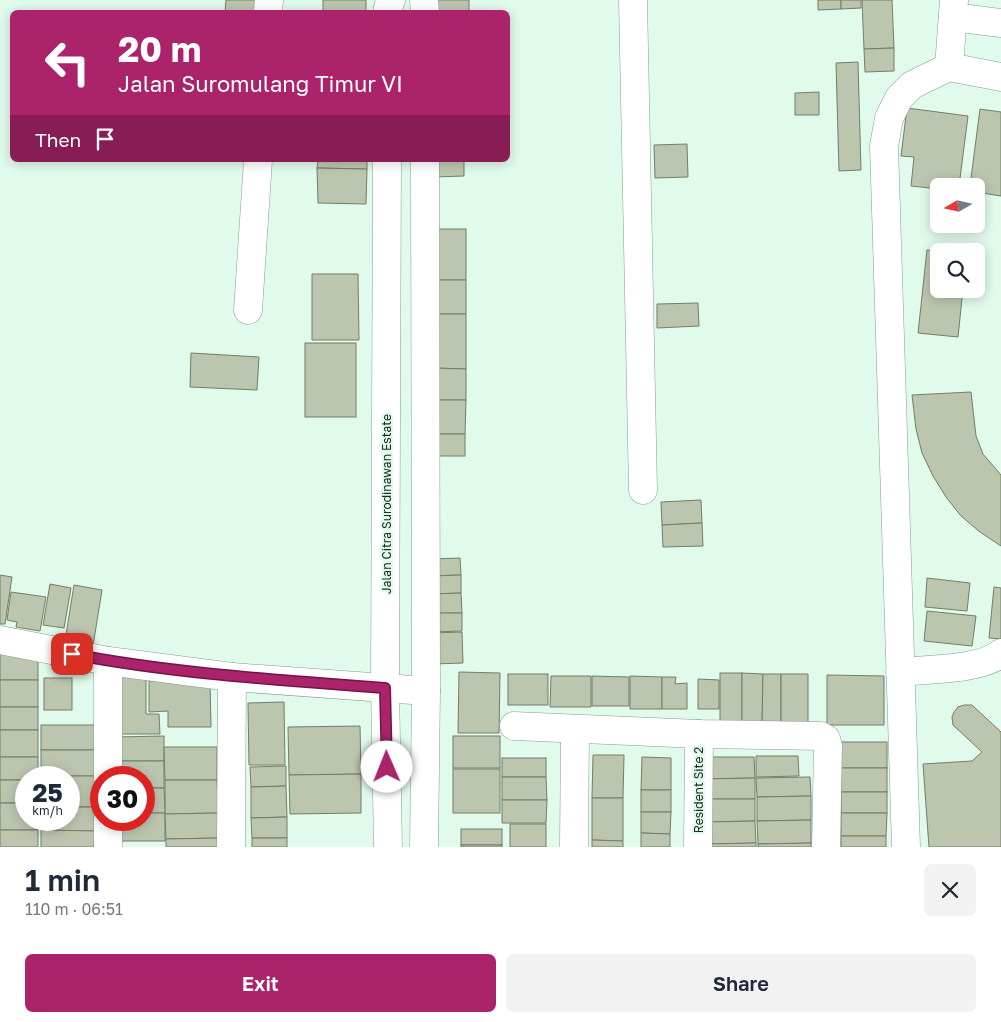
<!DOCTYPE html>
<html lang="en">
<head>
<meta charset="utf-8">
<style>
  :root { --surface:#fff; --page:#f2f2f3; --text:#1f2937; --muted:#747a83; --accent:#aa236b }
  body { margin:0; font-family:"Golos Text",sans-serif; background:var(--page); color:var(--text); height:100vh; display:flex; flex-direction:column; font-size:19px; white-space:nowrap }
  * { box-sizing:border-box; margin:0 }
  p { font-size:16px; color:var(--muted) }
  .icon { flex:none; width:28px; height:28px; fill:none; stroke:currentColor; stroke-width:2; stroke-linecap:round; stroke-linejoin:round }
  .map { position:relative; height:847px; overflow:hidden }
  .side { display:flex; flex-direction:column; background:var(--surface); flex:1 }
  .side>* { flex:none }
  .hud { position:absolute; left:10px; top:10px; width:500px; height:152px; border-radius:8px; box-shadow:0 2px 12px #0003; background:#aa236b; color:#fff; overflow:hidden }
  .needle { width:32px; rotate:261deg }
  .buttons { position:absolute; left:930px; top:178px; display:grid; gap:10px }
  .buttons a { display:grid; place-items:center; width:55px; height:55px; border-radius:8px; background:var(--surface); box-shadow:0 2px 12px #0003; font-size:25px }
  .speed { position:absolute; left:15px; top:766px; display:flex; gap:10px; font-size:25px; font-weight:700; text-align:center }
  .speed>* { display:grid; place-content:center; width:65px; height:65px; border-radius:50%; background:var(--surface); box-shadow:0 2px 12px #0003; line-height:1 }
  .speed small { font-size:12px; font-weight:400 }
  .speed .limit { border:8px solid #d22; background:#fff; color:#111 }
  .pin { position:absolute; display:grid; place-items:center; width:42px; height:42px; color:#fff; margin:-21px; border-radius:10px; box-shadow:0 2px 8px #0006 }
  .me { position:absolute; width:55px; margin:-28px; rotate:359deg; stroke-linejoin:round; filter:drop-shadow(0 0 4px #0008) }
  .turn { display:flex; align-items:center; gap:18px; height:105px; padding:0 25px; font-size:22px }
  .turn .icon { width:65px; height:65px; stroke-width:2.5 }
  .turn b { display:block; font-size:35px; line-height:42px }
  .then { display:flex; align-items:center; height:48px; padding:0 25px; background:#0003; gap:10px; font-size:19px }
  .round { display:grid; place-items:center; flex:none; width:52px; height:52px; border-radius:8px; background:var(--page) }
  .summary { display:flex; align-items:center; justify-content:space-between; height:85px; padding:0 25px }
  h1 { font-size:30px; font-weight:600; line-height:38px }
  .cta { display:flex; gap:10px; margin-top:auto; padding:10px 25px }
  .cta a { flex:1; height:58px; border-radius:8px; background:var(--accent); color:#fff; font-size:20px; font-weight:600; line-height:58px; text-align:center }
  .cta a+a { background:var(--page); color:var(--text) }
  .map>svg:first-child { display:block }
</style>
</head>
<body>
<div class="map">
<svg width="1001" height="847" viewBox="0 0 1001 847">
  <rect width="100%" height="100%" fill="#e0faeb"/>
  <g fill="#bcc6af" stroke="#737d67">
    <polygon points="226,0 258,0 257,12 225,12"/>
    <rect x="323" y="0" width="43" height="12"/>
    <rect x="432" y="0" width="37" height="12"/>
    <polygon points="818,0 841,0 841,9 818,10"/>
    <polygon points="841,0 861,0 861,8 841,9"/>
    <polygon points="862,0 892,0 894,48 864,49"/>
    <polygon points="894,48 894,71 865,72 864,49"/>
    <polygon points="858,62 861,170 839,171 836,63"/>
    <polygon points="819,92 819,115 795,115 795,93"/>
    <polygon points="907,108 968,116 959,186 939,186 939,189 911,186 914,157 901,156"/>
    <polygon points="980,109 1001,112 1001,196 976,192 976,186 970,186"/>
    <polygon points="687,144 688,177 655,178 654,145"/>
    <polygon points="318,160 367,160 367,169 317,168"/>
    <polygon points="434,160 464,160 464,176 434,177"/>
    <polygon points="317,168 367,169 366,204 318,203"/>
    <rect x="434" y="229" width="32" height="51"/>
    <polygon points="927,250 941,251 939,251 939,289 963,289 958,337 918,333"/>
    <polygon points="312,274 358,274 359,340 312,340"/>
    <polygon points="434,280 466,280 466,314 433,314"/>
    <polygon points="698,303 699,326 657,328 657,304"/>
    <polygon points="433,314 466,314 466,369 434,368"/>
    <rect x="305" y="343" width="51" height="74"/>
    <polygon points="191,353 259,357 257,390 190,387"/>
    <polygon points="434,368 466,369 466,400 433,400"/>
    <polygon points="971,392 976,436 983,454 1001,475 1001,546 980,532 961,516 946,497 933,476 922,453 916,429 912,395"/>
    <polygon points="433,400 466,400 465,434 433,434"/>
    <rect x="433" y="434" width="32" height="22"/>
    <polygon points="701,500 702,523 662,525 661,502"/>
    <polygon points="702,523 703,546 663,547 662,525"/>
    <polygon points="460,558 461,575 430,576 430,559"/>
    <polygon points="0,575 12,577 5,624 0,624"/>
    <polygon points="461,575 461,593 431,594 430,576"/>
    <polygon points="927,578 970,583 967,611 925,607"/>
    <polygon points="50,584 71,588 64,628 43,625"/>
    <polygon points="74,585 102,590 93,646 65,641"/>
    <polygon points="994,587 1001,588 1001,639 989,638"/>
    <polygon points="11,592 46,597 40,631 16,627 17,622 7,620"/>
    <polygon points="461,593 462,613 431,613 431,594"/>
    <polygon points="927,611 976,616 972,646 924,641"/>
    <polygon points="431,613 462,613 462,631 432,632"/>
    <polygon points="462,632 463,663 433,664 432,633"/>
    <rect x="0" y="654" width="38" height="26"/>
    <polygon points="459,672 500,673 499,733 458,733"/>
    <rect x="720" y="673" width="22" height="53"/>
    <polygon points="742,673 763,674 762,726 742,726"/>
    <rect x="508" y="674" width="40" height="31"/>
    <polygon points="763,674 781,674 781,726 762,726"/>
    <polygon points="781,674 808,674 808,727 781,726"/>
    <polygon points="827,675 884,676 884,725 827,725"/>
    <polygon points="551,676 591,676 591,707 550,707"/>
    <polygon points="592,676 629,677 629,706 592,706"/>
    <polygon points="630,676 662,677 662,709 630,709"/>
    <polygon points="118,677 146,677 146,714 159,714 160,734 118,734"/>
    <polygon points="662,677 676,677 675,684 687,683 687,709 662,709"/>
    <rect x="44" y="678" width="28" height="32"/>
    <polygon points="698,679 719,680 719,709 698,709"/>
    <rect x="0" y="680" width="38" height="27"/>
    <polygon points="149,681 210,681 211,727 168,727 168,711 149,712"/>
    <polygon points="284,702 285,765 249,765 248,703"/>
    <polygon points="964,705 972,705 1001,732 1001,847 929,847 923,764 972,761 982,752 953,725 952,717 954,712 958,707"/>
    <rect x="0" y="707" width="38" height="23"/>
    <rect x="41" y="725" width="54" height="25"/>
    <polygon points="360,726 361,774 289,775 288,727"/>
    <rect x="0" y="730" width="38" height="27"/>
    <polygon points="164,736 164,761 114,761 114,737"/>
    <rect x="453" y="736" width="47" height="32"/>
    <rect x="841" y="742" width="46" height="26"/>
    <polygon points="164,747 217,747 217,780 165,780"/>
    <rect x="41" y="750" width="54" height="26"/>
    <polygon points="593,755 624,755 623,798 592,798"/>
    <polygon points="756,756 798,756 799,776 756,777"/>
    <polygon points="0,757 38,757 38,778 26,778 26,780 0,780"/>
    <polygon points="642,757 671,758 671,790 641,790"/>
    <polygon points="703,757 754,757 755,778 703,779"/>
    <rect x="502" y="758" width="44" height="19"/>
    <polygon points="114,761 164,761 164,788 144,788 144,778 114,778"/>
    <polygon points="286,766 286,786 251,787 250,767"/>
    <rect x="841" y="768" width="46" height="24"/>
    <rect x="453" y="769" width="47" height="44"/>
    <polygon points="361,774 361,813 290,814 289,775"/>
    <polygon points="41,776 95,776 94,807 69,807 69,778"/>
    <polygon points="502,777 546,777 547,800 502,800"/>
    <polygon points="810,777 811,796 757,797 756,778"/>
    <polygon points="755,778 755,799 703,799 703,779"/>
    <rect x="0" y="780" width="26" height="23"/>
    <polygon points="165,780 217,780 218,813 165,814"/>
    <polygon points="286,786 287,817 251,818 251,787"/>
    <polygon points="144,788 164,788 165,813 144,813"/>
    <rect x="641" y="790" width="30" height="22"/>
    <rect x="841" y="792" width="46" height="21"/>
    <polygon points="811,796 811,820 757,821 757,797"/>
    <polygon points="592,798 623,798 623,841 592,840"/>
    <polygon points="703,799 755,799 755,821 704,822"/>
    <polygon points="502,800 547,800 546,823 502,823"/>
    <polygon points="0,803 26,803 26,820 38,820 38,830 0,830"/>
    <polygon points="69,807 94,807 95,831 41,830 41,820 69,820"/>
    <polygon points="641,812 671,812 670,834 641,833"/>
    <polygon points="144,813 165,813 165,841 115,841 115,820 144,820"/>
    <polygon points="218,813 218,838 166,839 165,814"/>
    <polygon points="841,813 887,813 886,836 841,836"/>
    <polygon points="287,817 287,838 252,838 251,818"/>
    <polygon points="811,820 811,843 758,844 757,821"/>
    <polygon points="755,821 756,843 704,844 704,822"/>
    <rect x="510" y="824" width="36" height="23"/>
    <rect x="461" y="829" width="41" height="16"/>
    <rect x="0" y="830" width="38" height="17"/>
    <polygon points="41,830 95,831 94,847 41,847"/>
    <polygon points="641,833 670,834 670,847 641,847"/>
    <rect x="841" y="836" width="45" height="11"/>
    <polygon points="218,838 218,847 166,847 166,839"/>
    <rect x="252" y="838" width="35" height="9"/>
    <polygon points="592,840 623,841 623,847 592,847"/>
    <polygon points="756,843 756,847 704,847 704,844"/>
    <polygon points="811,843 811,847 758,847 758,844"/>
    <rect x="461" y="845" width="41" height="2"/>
  </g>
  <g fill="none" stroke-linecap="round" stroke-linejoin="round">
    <g stroke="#869e90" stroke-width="29">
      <g id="minor">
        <polyline points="424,0 425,12"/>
        <polyline points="633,0 643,490"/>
        <polyline points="268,12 269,0"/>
        <polyline points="388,12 388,7 391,0"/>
        <polyline points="953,17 1001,23"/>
        <polyline points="949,67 954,0"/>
        <polyline points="387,160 385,688 388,847"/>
        <polyline points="248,310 258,160"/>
        <polyline points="0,640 108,661 232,677 426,691"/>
        <path d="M900 672C927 669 982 670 1001 653"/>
        <polyline points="514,726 699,734 821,736 826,739 828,746 826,847"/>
        <polyline points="108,778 108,661"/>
        <polyline points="108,847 108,820"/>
        <polyline points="231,847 232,677"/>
        <polyline points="424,847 426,691 425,160"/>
        <polyline points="574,847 575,730"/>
        <polyline points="698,847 699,734"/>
        <polyline points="906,847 884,146 889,118 899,98 912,85 949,67 1001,77"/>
      </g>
    </g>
    <use href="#minor" stroke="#fff" stroke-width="28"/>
  </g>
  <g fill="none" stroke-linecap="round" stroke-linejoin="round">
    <g stroke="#6e1746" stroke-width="12">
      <path id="route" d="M72 654C176 674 281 680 385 688L387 767"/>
    </g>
    <use href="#route" stroke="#aa236b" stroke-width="9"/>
  </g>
  <g text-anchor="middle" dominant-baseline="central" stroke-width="4.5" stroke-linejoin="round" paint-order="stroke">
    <g font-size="12" fill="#222b26" stroke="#e0faeb">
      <text transform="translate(386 504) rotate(-90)">Jalan Citra Surodinawan Estate</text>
      <text transform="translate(698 790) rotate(-90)">Resident Site 2</text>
    </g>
  </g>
</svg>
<div class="buttons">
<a><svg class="needle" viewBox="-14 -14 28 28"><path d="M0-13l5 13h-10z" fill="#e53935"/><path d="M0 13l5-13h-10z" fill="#747a83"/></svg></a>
<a><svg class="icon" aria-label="search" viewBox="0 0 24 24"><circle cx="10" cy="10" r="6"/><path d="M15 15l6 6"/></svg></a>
</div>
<div class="speed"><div>25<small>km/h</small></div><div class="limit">30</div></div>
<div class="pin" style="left:72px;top:654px;background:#d93025"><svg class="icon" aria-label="arrive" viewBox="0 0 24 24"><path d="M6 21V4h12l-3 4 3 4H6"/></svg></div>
<svg class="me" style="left:387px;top:767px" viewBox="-20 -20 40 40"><circle r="19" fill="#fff"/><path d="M0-13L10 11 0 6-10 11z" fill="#aa236b"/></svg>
<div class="hud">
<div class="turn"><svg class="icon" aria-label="left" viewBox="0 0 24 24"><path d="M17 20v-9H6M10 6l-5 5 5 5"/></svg><div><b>20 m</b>Jalan Suromulang Timur VI</div></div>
<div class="then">Then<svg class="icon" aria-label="arrive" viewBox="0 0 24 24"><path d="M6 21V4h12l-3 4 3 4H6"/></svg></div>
</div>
</div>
<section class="side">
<div class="summary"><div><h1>1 min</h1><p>110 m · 06:51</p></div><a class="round"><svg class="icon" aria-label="close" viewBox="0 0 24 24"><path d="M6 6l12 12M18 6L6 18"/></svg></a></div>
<div class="cta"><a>Exit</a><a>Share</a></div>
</section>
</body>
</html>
